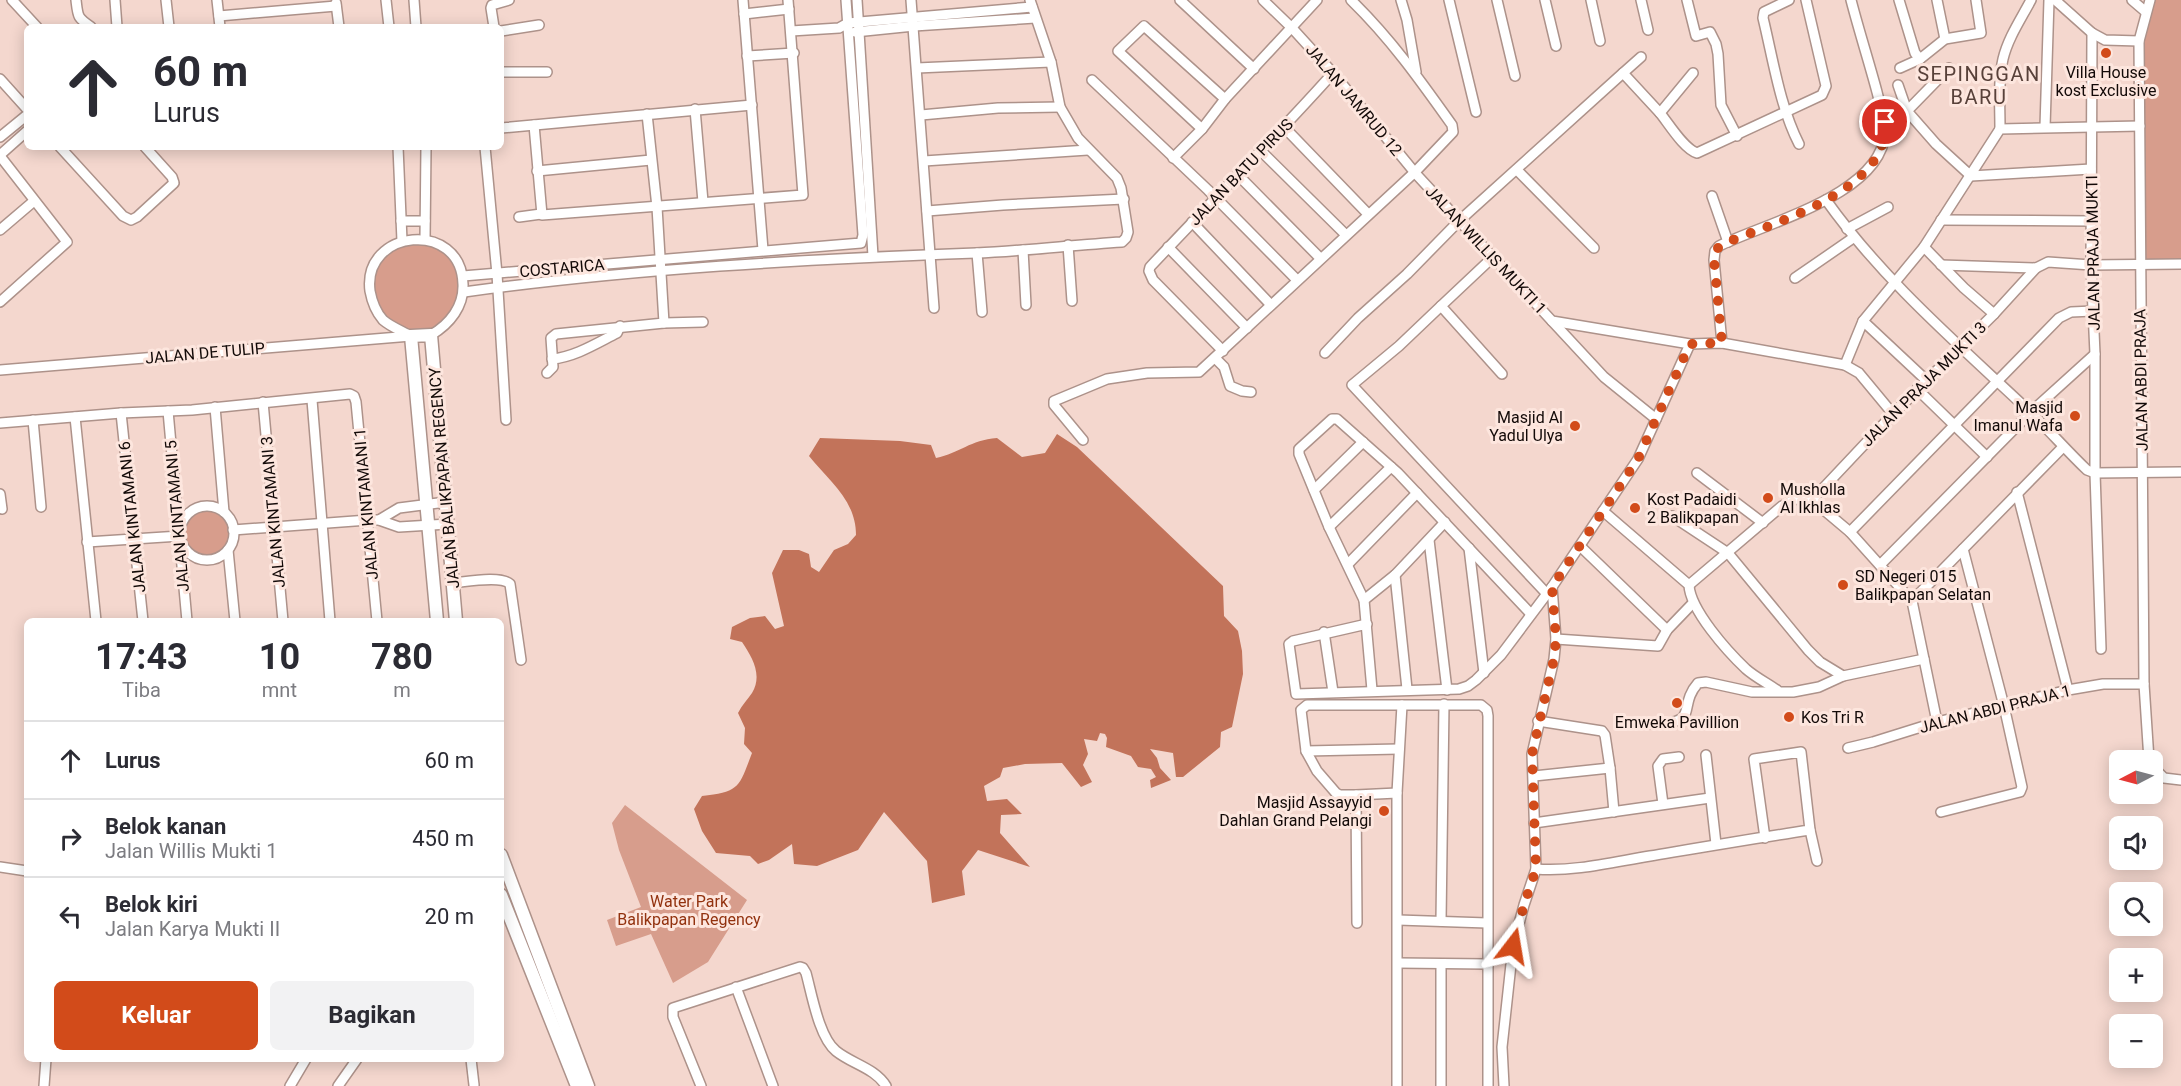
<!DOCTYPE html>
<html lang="id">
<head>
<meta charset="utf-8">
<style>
  :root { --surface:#fff; --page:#f2f2f3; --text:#2b2b33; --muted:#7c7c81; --line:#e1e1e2; --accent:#d24b1a }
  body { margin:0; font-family:Roboto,sans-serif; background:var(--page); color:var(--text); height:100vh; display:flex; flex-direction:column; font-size:22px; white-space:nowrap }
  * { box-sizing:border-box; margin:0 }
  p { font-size:20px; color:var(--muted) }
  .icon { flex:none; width:33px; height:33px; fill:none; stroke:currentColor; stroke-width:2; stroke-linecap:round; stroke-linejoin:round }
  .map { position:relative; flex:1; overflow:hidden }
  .panel { position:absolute; left:24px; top:618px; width:480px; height:444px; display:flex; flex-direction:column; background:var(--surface); border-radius:9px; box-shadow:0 3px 15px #0003 }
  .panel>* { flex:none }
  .guide { position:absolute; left:24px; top:24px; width:480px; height:126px; border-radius:9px; box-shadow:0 3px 15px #0003; background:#fff; color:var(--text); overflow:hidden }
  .needle { width:39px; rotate:264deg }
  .controls { position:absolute; left:2109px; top:750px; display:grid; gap:12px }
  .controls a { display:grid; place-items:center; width:54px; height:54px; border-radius:9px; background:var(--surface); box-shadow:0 3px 15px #0003; font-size:30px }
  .pin { position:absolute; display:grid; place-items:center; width:51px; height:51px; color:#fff; margin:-26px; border:3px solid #fff; border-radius:50%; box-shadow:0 2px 6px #0007 }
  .me { position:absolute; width:66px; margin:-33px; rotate:14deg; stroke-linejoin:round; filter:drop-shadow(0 0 4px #0008) }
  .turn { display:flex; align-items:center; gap:21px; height:126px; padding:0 30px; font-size:27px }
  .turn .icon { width:78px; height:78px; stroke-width:2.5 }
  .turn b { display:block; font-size:42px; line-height:51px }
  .eta { display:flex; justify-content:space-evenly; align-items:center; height:102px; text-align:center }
  .eta b { font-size:36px; font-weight:700; line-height:42px }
  .primary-button { display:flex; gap:12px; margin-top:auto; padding:12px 30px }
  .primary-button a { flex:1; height:69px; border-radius:9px; background:var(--accent); color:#fff; font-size:24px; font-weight:700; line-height:69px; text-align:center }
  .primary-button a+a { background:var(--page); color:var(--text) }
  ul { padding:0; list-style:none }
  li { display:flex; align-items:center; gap:18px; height:78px; padding:0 30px; border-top:2px solid var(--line) }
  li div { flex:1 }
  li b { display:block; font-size:22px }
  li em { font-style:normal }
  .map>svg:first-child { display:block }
</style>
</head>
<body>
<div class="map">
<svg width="2181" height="1086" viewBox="0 0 2181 1086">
  <rect width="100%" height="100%" fill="#f4d7ce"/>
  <g fill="#d79d8c">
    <polygon points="2153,0 2181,0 2181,261 2143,261 2142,38"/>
    <circle cx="417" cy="287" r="44"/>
    <circle cx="206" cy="533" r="24"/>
    <polygon points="625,805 747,900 708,962 673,983 651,934 616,946 607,920 641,907 619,850 612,823"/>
  </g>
  <path fill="#c2735a" d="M1057 434 1077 447 1223 586 1224 616 1238 631 1242 651 1243 674 1232 727 1221 732 1220 747 1183 777H1176L1173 753 1150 749 1157 758 1160 768 1171 780 1151 788 1150 780 1156 777 1151 769 1138 767 1131 756 1106 747 1107 738 1105 734 1100 733 1097 741 1084 739 1088 754 1083 765 1092 782 1081 787 1062 763 1025 764 1003 768 1000 777 984 786 987 801 1007 799 1022 814 1001 815 1000 833 1030 867 978 850 962 871 965 895 932 903 927 861 884 812 858 850 817 866 794 864 792 844 769 860 758 864 750 856 716 853 702 831 694 809 702 796C740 792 739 787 752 753L744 744 745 728 738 713C742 705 748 699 752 693 763 675 752 657 742 642L730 639 732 627 750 618 765 616 775 629 784 626 772 573 783 550H799L809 554 811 567 819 572 834 550 848 544 856 535C856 500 829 481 809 456L820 438 900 441 931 445 936 458C960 453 970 440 997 438L1022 457 1045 453Z"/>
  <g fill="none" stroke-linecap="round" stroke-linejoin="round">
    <g stroke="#ad928a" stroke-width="12">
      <g id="minor">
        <polyline points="12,0 37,27"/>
        <path d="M76 0C78 17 77 17 91 27"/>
        <polyline points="115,0 117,27"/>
        <polyline points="166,0 169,27"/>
        <polyline points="217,0 220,27"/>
        <polyline points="386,0 389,27"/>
        <polyline points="414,0 416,27"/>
        <polyline points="743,0 763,250"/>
        <polyline points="857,0 873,256"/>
        <polyline points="911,0 934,308"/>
        <polyline points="1180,0 1254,69"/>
        <polyline points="1263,0 1292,28 1333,73 1416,174 1552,321 1690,344 1722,343 1845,365 1859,373 1893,414"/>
        <polyline points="1401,0 1407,20 1416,72"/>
        <polyline points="1449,0 1476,112"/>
        <polyline points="1497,0 1515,76"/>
        <polyline points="1545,0 1556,46"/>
        <polyline points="1591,0 1600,41"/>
        <polyline points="1641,0 1648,30"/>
        <polyline points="1687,0 1696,36 1710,32 1716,44 1718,54 1721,105 1737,136"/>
        <path d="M1789 0 1764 12 1763 18C1773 59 1780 107 1799 144"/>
        <polyline points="1899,0 1915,53 1920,59 1945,39 1981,33 1976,0"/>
        <polyline points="1937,0 1945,39"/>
        <polyline points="2055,0 2092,33 2105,40 2139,41"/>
        <polyline points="2132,0 2146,12"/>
        <polyline points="336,3 339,27"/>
        <polyline points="744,14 789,9"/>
        <polyline points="219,16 336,6"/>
        <polyline points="494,27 491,8 492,5 509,0"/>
        <polyline points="501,31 539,25"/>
        <polyline points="791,31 839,28 848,23 1032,7"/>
        <polyline points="855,32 914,26 1035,18"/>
        <polyline points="2092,33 2091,265 2095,354 2095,473 2101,649"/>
        <polyline points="747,56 794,53"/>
        <polyline points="917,68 1051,62"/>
        <polyline points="1900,68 1920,59"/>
        <polyline points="1949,68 1907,111 1936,144 1971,176 2091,169"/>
        <polyline points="501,72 547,72"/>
        <polyline points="1623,73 1641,57"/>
        <polyline points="0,79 27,109"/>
        <polyline points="1092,80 1208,190 1297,280"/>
        <polyline points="1898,85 1907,111"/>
        <polyline points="695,109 703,202"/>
        <path d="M1660 113C1669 124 1684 149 1697 153L1822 95 1826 86 1806 0"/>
        <polyline points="921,115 998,108 1060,107"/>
        <polyline points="534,125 542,215 803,195 788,0"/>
        <polyline points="1284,127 1368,214"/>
        <polyline points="2045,127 2049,0"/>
        <polyline points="501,128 752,105"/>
        <polyline points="1202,129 1118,51 1144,26 1225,99"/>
        <path d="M2000 129C2000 106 1998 81 2003 59 2008 38 2021 19 2031 0"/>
        <polyline points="0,137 27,115"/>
        <polyline points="60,147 123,216 131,220 137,217 174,183 172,177 145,147"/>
        <polyline points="398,147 402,241"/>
        <polyline points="485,147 497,274 506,420"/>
        <polyline points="1261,151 1345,234"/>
        <polyline points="0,155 27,131"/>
        <polyline points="0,156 67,242 0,302"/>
        <polyline points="1173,158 1202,129 1225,99 1317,0"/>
        <polyline points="924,161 1088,150"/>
        <polyline points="1517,170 1594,248"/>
        <polyline points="537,171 651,160"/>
        <polyline points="1238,175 1320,258"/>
        <polyline points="1712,196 1728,242"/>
        <path d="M1826 200C1883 280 1958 344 2029 411 2049 430 2067 451 2087 470L2095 473 2181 472"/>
        <polyline points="927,211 1003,205 1124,199"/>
        <polyline points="519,217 541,214"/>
        <polyline points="1941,220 2091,221"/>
        <polyline points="401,221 425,221"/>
        <polyline points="1192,222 1271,305"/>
        <polyline points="1847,229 1888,207"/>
        <polyline points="0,230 34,201"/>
        <polyline points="425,239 426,147"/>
        <polyline points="1068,245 1072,301"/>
        <polyline points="1168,247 1247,328"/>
        <polyline points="1924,247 1964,288 1994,314"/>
        <polyline points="1023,250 1026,305"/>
        <polyline points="977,253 982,312"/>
        <polyline points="1492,258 1441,306 1502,374"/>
        <polyline points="1941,265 2036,268 2048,262 2091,265 2181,264"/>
        <polyline points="463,276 861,243 863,235 846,0"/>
        <polyline points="1795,278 1853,238"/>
        <path d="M464 292C633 269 806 259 976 253 1025 251 1073 245 1122 242L1126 238 1128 232 1121 188 1117 178 1078 138 1060 107 1051 62 1030 0"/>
        <polyline points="1441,306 1399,346 1352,385 1547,594"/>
        <polyline points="1552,321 1604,377 1656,419"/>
        <polyline points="1863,321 1926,380"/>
        <polyline points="664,323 703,322"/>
        <path d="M411 336C402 331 391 327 383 320 376 312 372 302 370 291 362 229 461 219 463 284 464 306 450 324 431 335"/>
        <path d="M1722 343 1714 260 1715 251 1719 246C1765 223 1881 195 1885 133 1886 119 1880 105 1877 92 1869 62 1859 31 1851 0"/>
        <path d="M1223 351 1153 280 1149 271 1150 267C1211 202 1274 139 1333 73"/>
        <polyline points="1325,353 1358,318 1407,274 1459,221 1623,73 1660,113 1693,73"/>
        <polyline points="1215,358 1224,367 1230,386 1242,391 1251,392"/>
        <path d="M552 359C575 357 597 343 617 333L620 326"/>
        <polyline points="1845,365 1863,321 1924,247 2000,129 2140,126"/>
        <polyline points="0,370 411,336"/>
        <polyline points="547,373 553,367 551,338 556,334 664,323 657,207 647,114"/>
        <polyline points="1917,389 1987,457"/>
        <polyline points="312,400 330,621"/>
        <polyline points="263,402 283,621"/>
        <polyline points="215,407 224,512"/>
        <polyline points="168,411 187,621"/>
        <polyline points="121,413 143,621"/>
        <polyline points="75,417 96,621"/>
        <polyline points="33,420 41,507"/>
        <polyline points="0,423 121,413 192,410 350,394 354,396 356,402 377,621"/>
        <path d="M1083 440 1054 405V401L1107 379 1147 373 1199 372 1415 172 1453 132 1452 125C1420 80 1391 39 1351 0"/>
        <polyline points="1697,473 1763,523"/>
        <polyline points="1314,490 1363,442"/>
        <polyline points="2017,492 2068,690"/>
        <polyline points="0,494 2,509"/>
        <polyline points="1812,500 1893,414 1994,314 2036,268"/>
        <circle cx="207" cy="533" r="27"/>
        <path d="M1603 511 1689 585C1690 610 1728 652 1746 669 1755 677 1767 683 1777 690"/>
        <polyline points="1672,516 1728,553 1808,650 1820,662 1843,676 1924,659"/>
        <polyline points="379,520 399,508 446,502"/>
        <polyline points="1329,527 1391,467"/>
        <polyline points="233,530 368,520 379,520 399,527 448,524"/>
        <polyline points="1850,532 2059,318 2071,312 2093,311"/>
        <polyline points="1429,540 1447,690"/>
        <polyline points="87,542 180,536"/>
        <polyline points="1580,546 1667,630"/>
        <polyline points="1469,548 1484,673"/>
        <polyline points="228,550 235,621"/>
        <polyline points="1348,564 1417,493"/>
        <polyline points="1880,565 2031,412 2095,354"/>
        <polyline points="1395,575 1407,689"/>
        <path d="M452 583C465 582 501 575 510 584L521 660"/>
        <polyline points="1689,585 1782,506 1798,498 1812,500 1850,532 1912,601 1937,722"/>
        <polyline points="1364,600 1329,527 1299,454 1299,449 1332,419 1337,419 1398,473 1531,614"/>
        <polyline points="1912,601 2063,447"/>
        <polyline points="1367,624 1293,641 1289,644 1296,694 1459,689 1468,686 1476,680 1501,655 1552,587 1638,459 1690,344"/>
        <polyline points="1324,632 1333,692"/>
        <polyline points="1556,639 1658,646 1667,630 1693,603"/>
        <polyline points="1372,690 1364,600 1395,575 1445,522"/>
        <polyline points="1538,721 1602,731 1605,735 1610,768"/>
        <path d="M1651 724C1703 723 1676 708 1698 683L1706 682 1752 692H1793L1819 687 1843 676"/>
        <polyline points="1848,748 1873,742 1937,722 2068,690 2103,684 2144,684"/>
        <polyline points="1306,751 1399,749"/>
        <polyline points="1706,755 1716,844"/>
        <polyline points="2149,760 2144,684 2139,41 2150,0"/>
        <polyline points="2152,766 2164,778 2181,780"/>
        <polyline points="1534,776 1610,768 1614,812"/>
        <polyline points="1356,795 1397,793"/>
        <polyline points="1663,804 1658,766 1663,759 1679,757"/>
        <polyline points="1941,812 2020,792 2022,787 2004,706 1963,549"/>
        <polyline points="1534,823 1710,798"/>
        <polyline points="1810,830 1817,861"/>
        <polyline points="0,867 27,871"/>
        <path d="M1536 869C1574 872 1613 862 1650 856 1704 847 1757 838 1810 830L1801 752 1754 759 1765 838"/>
        <polyline points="1398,920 1487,923"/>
        <polyline points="1441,921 1444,704"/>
        <polyline points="1357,923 1356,795 1340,795 1336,793 1317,771 1306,751 1301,710 1307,705 1481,705 1487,710 1488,716 1488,1086"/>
        <polyline points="1398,963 1487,964"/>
        <polyline points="736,987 773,1086"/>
        <polyline points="471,1059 474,1085"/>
        <polyline points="44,1086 46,1059"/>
        <polyline points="290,1086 306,1059"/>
        <polyline points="338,1086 357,1059"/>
        <path d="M701 1086 673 1017V1008L800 967 803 968 806 973C812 995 819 1037 836 1051 852 1064 875 1068 886 1086"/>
        <polyline points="1397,1086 1397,793 1402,705"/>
        <polyline points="1441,1086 1441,964"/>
        <polyline points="1504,1086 1502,1047 1513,946 1524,905 1536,869 1532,754 1554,659 1556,639 1552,587"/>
      </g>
    </g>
    <g stroke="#ad928a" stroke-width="15">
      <g id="tertiary">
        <polyline points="437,621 411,336 431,335 456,621"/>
        <polyline points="501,855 588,1086"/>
        <polyline points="501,895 577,1086"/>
      </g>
    </g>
    <use href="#minor" stroke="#fff" stroke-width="9"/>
    <use href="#tertiary" stroke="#fff" stroke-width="12"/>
  </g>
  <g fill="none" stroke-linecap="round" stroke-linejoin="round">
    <path stroke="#d24b1a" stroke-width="10" stroke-dasharray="0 18" d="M1513 946 1524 905 1536 869 1532 754 1554 659 1556 639 1552 587 1638 459 1690 344 1722 343 1714 260C1715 249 1718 246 1728 242 1778 221 1890 190 1885 122"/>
  </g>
  <g fill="#d24b1a" stroke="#fde6de" stroke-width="2">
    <circle cx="2106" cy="53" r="6"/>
    <circle cx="2075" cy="416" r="6"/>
    <circle cx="1575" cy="426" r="6"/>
    <circle cx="1768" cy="498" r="6"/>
    <circle cx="1635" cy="508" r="6"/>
    <circle cx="1843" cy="585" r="6"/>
    <circle cx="1677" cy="703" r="6"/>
    <circle cx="1789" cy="717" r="6"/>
    <circle cx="1384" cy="811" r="6"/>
  </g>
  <g text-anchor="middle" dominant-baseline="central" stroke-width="6" stroke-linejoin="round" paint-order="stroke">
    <g font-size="16" fill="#130a08" stroke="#fde6de" text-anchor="start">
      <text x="2106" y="72" text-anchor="middle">Villa House<tspan x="2106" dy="18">kost Exclusive</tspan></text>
      <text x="2063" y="407" text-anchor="end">Masjid<tspan x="2063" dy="18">Imanul Wafa</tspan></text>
      <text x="1563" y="417" text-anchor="end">Masjid Al<tspan x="1563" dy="18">Yadul Ulya</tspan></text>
      <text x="1780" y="489">Musholla<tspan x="1780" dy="18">Al Ikhlas</tspan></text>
      <text x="1647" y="499">Kost Padaidi<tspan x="1647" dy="18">2 Balikpapan</tspan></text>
      <text x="1855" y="576">SD Negeri 015<tspan x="1855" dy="18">Balikpapan Selatan</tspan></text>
      <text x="1801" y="717">Kos Tri R</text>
      <text x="1677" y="722" text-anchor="middle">Emweka Pavillion</text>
      <text x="1372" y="802" text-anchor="end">Masjid Assayyid<tspan x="1372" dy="18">Dahlan Grand Pelangi</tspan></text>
    </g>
    <g font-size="16" fill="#130a08" stroke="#fde6de">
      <text transform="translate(1354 100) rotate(50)">JALAN JAMRUD 12</text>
      <text transform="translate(1241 172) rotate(-46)">JALAN BATU PIRUS</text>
      <text transform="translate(1486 250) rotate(47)">JALAN WILLIS MUKTI 1</text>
      <text transform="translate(2093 253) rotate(-91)">JALAN PRAJA MUKTI</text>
      <text transform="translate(562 268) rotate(-5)">COSTARICA</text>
      <text transform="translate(205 353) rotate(-5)">JALAN DE TULIP</text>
      <text transform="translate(2141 380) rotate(-91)">JALAN ABDI PRAJA</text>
      <text transform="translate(1924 384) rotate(-45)">JALAN PRAJA MUKTI 3</text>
      <text transform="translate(444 478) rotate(-95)">JALAN BALIKPAPAN REGENCY</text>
      <text transform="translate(366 504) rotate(-95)">JALAN KINTAMANI 1</text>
      <text transform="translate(273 512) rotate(-95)">JALAN KINTAMANI 3</text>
      <text transform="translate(177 516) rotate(-95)">JALAN KINTAMANI 5</text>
      <text transform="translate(132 517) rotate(-96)">JALAN KINTAMANI 6</text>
      <text transform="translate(1995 709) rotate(-14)">JALAN ABDI PRAJA 1</text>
    </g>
    <g font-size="16" fill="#92320f" stroke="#fde6de">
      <text x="689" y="901">Water Park<tspan x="689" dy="18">Balikpapan Regency</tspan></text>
    </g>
    <g font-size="20" letter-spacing="1.5" fill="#58413a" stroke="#fde6de">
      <text x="1979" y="74">SEPINGGAN<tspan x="1979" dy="23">BARU</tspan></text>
    </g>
  </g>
</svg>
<div class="controls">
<a><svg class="needle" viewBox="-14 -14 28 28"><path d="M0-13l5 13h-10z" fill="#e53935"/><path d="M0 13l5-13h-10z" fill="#7c7c81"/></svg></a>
<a><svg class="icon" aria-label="sound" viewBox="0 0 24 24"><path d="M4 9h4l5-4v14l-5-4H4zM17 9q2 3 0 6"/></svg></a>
<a><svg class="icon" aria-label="search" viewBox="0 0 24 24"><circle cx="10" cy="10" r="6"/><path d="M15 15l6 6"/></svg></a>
<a>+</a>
<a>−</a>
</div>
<div class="pin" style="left:1885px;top:122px;background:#d93025"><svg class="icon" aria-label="arrive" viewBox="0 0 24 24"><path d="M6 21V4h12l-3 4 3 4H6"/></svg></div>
<svg class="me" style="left:1513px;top:946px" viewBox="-20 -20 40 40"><path d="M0-17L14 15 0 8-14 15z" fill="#d24b1a" stroke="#fff" stroke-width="4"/></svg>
<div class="guide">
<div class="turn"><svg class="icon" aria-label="ahead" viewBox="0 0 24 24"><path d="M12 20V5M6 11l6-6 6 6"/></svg><div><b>60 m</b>Lurus</div></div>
</div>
<section class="panel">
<div class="eta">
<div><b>17:43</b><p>Tiba</p></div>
<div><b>10</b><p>mnt</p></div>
<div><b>780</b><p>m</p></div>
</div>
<ul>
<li><svg class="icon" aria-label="ahead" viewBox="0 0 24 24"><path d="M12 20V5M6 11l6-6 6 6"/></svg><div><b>Lurus</b></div><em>60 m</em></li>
<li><svg class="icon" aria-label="right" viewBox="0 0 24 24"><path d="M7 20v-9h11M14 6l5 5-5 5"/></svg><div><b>Belok kanan</b><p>Jalan Willis Mukti 1</p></div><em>450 m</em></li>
<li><svg class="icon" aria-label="left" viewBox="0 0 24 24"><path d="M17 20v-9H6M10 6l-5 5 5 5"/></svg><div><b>Belok kiri</b><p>Jalan Karya Mukti II</p></div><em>20 m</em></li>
</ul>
<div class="primary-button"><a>Keluar</a><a>Bagikan</a></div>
</section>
</div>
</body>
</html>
